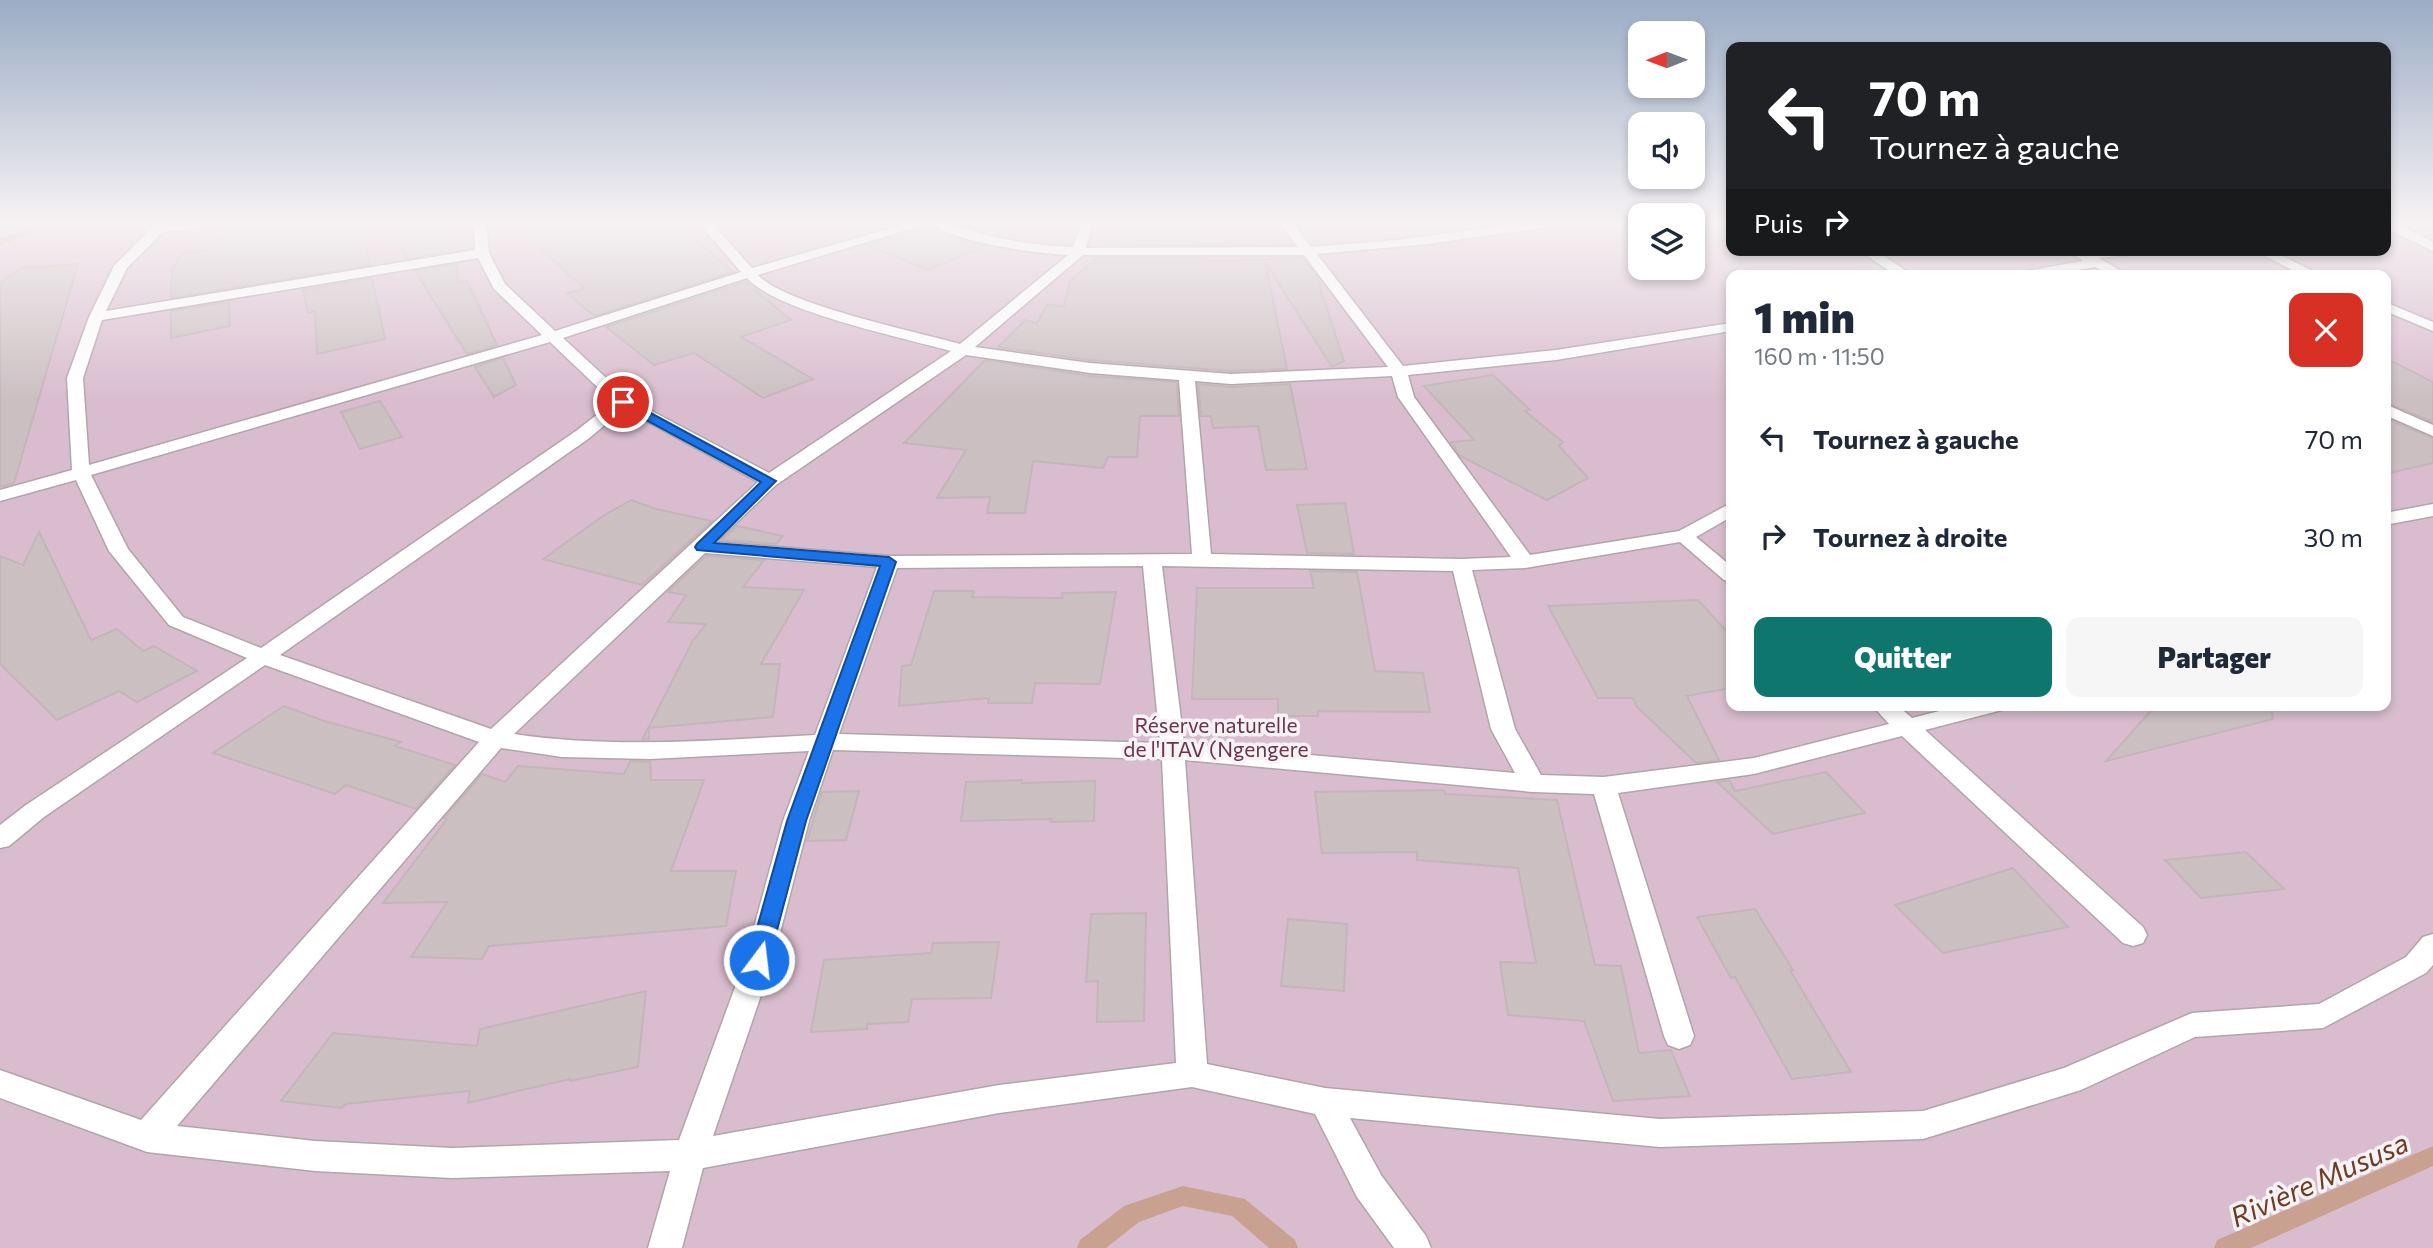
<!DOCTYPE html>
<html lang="fr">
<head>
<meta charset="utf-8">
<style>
  :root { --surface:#fff; --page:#f6f6f7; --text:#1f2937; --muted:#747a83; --accent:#0f766e }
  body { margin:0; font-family:Commissioner,sans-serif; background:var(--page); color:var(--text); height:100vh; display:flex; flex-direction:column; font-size:26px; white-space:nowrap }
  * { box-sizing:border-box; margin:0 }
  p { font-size:23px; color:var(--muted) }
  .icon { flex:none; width:38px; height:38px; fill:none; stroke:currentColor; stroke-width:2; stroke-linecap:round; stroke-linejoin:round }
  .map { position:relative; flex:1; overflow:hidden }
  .side { position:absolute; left:1726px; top:270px; width:665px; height:441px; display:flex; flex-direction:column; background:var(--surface); border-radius:14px; box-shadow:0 4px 10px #0003 }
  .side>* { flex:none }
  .guide { position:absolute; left:1726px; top:42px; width:665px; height:214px; border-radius:14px; box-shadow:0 4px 10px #0003; background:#202124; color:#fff; overflow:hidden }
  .needle { width:46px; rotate:269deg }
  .fabs { position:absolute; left:1628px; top:21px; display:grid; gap:14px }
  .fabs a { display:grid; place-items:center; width:77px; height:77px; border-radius:14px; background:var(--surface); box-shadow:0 4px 10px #0003; font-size:35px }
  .pin { position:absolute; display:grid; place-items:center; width:60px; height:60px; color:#fff; margin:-30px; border:4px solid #fff; border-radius:50%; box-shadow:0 2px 7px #0007 }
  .me { position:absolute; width:77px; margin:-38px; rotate:15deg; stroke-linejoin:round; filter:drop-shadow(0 0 5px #0008) }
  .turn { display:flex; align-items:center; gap:24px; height:147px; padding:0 28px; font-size:32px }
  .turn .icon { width:91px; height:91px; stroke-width:2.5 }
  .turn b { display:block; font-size:49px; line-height:60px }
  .then { display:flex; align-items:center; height:66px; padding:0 28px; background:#0003; gap:14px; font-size:26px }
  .round { display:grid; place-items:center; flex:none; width:74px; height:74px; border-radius:14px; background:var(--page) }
  .overview { display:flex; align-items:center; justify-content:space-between; height:119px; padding:0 28px }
  h1 { font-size:42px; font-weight:800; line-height:52px }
  .primary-button { display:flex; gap:14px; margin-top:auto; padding:14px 28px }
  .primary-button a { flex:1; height:80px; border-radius:14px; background:var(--accent); color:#fff; font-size:28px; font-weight:800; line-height:80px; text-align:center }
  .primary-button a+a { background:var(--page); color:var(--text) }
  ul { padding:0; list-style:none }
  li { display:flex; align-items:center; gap:21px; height:98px; padding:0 28px }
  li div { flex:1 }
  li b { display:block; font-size:26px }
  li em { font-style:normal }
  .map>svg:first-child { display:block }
</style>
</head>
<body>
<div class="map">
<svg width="2433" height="1248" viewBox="0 0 2433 1248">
  <rect width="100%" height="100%" fill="#eae2e5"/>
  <path fill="#d9bdce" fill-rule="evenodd" d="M0 223H1640V268H1692V223H1731V250H2385V223H2433V1248H0ZM1731 275H2385V705H1731Z"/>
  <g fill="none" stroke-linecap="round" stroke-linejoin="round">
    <g fill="#c9a190" fill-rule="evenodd">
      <polygon points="44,223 57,223 0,245 0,239"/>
      <polygon points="2433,1146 2433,1166 2251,1248 2214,1248 2217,1240"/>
      <polygon points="1183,1186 1245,1199 1295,1240 1298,1248 1269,1248 1232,1216 1183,1206 1139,1222 1106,1248 1077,1248 1080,1240 1124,1206"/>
    </g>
  </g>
  <g fill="#cbbfc2" stroke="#c3b5b9" stroke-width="2">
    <polygon points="385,223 439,223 453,251 407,259"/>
    <polygon points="512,223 676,223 733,272 594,316 567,293 585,289"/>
    <polygon points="818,223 898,223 849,238"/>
    <polygon points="955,223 1038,223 1038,224 1007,237"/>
    <polygon points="1133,223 1203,226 1205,245 1109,245"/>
    <polygon points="930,226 957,239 985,246 928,270 867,245"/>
    <polygon points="335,227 332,236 363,231 370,265 171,298 172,269 182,253 207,250 217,238"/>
    <polygon points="1096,258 1206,258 1206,261 1303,258 1316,275 1344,361 1332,367 1265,262 1287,369 1231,371 1090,360 998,347 1025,320 1037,323 1047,305 1064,306 1070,281"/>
    <polygon points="78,264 14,483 0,487 0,283 21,268"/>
    <polygon points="457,264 458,283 467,281 497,345 467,354 415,271"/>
    <polygon points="372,278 385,339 317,354 315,311 308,313 303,290"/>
    <polygon points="745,282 791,320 741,337 813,379 763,398 694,353 654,365 606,327"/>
    <polygon points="229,302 230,326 171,338 171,311"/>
    <polygon points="503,358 516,385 494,397 475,367"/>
    <polygon points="2385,358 2433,382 2433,422 2385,402"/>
    <polygon points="985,360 1090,376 1177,382 1179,416 1140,416 1137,457 1108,457 1103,468 1033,461 1025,513 987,513 990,497 937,498 966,450 904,443"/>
    <polygon points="1493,375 1530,410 1525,411 1563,442 1559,446 1588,478 1547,500 1460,456 1451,442 1474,440 1424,386"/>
    <polygon points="1198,384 1231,387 1290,384 1307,469 1266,470 1258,426 1213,428 1211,416 1201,416"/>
    <polygon points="380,401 402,437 360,449 341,412"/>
    <polygon points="2385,418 2433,438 2433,463 2385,474"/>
    <polygon points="631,500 656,509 712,521 642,585 543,559 603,516"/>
    <polygon points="1345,503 1354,554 1307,553 1297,505"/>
    <polygon points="737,526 783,536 776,544 722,540"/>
    <polygon points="39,532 91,640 117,629 143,651 154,646 197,671 137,702 119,691 57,720 0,664 0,556 23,565"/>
    <polygon points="706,556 764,560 743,587 804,590 761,664 780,664 773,717 649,728 649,739 642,740 692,642 706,624 668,622 686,595 668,592"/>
    <polygon points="1310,571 1357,572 1375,671 1423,673 1430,712 1318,711 1318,716 1278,716 1278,699 1192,699 1197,588 1314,588"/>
    <polygon points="934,591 974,591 972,597 1062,598 1062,593 1116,592 1100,684 1035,683 1032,703 988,703 989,698 899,706 902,666 911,665"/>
    <polygon points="1698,600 1731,636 1731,688 1687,696 1719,760 1696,763 1637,707 1633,698 1598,698 1548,606"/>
    <polygon points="2156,705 2271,705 2273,719 2106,761"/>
    <polygon points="284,706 324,721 401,742 395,746 455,765 416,809 346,785 335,794 213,753"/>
    <polygon points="630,761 650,762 651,780 704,780 671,871 736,871 726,926 489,946 482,959 411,957 447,902 383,903 447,819 444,818 482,774 505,782 518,766 624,774"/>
    <polygon points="1826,772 1865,813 1773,834 1717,782 1729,780 1735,791"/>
    <polygon points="1022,780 1022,783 1095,781 1094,821 1051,822 1052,819 961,821 966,782"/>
    <polygon points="1444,790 1445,794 1557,800 1595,965 1621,966 1639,1053 1671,1050 1690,1096 1613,1101 1584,1021 1508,1015 1500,962 1536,963 1518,868 1417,860 1417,852 1322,853 1315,792"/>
    <polygon points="859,791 846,840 807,841 822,792"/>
    <polygon points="2246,852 2284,889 2201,898 2165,860"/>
    <polygon points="2013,868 2068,927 1943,953 1895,905"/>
    <polygon points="1755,909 1793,970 1790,970 1851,1072 1792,1079 1735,977 1731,978 1697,917"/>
    <polygon points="1146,913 1144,1021 1097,1022 1098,981 1086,982 1091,914"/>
    <polygon points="1288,919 1347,924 1344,991 1281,986"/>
    <polygon points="999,942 991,998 912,999 908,1022 867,1024 867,1029 811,1032 824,960 931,953 933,943"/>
    <polygon points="646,991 638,1067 570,1081 570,1079 468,1103 470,1091 346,1104 342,1108 281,1101 333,1033 477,1046 480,1029"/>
  </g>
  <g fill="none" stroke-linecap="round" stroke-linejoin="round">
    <g stroke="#b1a5a8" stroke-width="3">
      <g id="street">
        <path d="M156 223H219L213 227 163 232 127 268 106 311 475 250 474 223H486L489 253 505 284 555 331 741 272 699 223H712L752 268 909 223H930L758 275C784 304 917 332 960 344L1068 255C1035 253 956 243 930 223 953 223 973 232 995 237 1021 243 1047 246 1073 247L1081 223H1093L1086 248 1298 247 1280 223H1293L1311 247 1398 240 1522 223H1556L1550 227 1428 244 1317 254 1403 366 1556 350 1731 323V331L1556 360 1408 375 1414 397 1530 555 1679 531 1731 503V517L1696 537 1731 566V582L1724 580 1680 542 1525 568 1472 570 1515 729 1541 775 1604 777 1754 758 1889 724 1872 705H1897L1912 718 1963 705H2005L2002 710 1925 730 2143 927 2147 935 2143 943 2133 946 2123 943 1902 736 1754 774 1618 793 1694 1036 1690 1045 1679 1049 1668 1045 1664 1036 1594 794 1533 792 1185 760 1207 1064 1325 1088 1660 1119 1923 1111 2064 1068 2192 1013 2319 1004 2406 957 2423 937 2433 934V965L2426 973 2323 1028 2195 1037 2081 1090 1923 1139 1660 1147 1350 1118 1381 1175 1426 1236 1431 1248H1394L1357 1197 1315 1114 1192 1087 999 1113 703 1168 682 1248H648L670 1171 452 1178 315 1171 147 1152 0 1098V1070L141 1120 479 742 265 665 44 817 9 846 0 848V825L26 805 247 658 169 625 109 551 76 480 0 501V490L72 470 67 378 89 317 114 266ZM1083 255H1304L1388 367 1231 374 1090 363 975 347ZM478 258 494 289 542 335 89 465 83 378 102 320ZM747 278C775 311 905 338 951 351L769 473 629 399 563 338ZM550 342 613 402 576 431 261 648 183 617 128 549 91 475ZM966 355 1090 373 1179 380 1192 554 889 556 716 542 776 485ZM1392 376 1398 397 1511 557 1461 559 1211 554 1195 381 1231 384ZM624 409 758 482 491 729 280 655 588 439ZM705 553 877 567 815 735C715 740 614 749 514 734ZM1143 566 1160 743 839 734 897 568ZM1162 566 1453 571 1491 729 1515 773 1184 744ZM501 748 562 757 650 759 809 751 783 821 745 960 679 1140 452 1148 315 1141 177 1126ZM833 750 1162 759 1176 1063 999 1085 713 1136 773 960 809 821Z"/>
        <polygon points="2385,223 2396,223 2433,242 2433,251 2385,228"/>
        <polygon points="1858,250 1874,250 1913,275 1896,275"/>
        <polygon points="2067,250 2143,250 2137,254 2099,258 2128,275 2110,275 2095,267 2051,275 2020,275 2027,271 2083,261"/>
        <polygon points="2253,250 2270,250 2321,275 2302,275"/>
        <polygon points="2385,302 2433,322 2433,331 2385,311"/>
        <polygon points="2385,404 2433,425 2433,436 2385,415"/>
        <polygon points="2433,504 2433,516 2385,525 2385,513"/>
      </g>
    </g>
    <use href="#street" fill="#fff" fill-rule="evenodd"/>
  </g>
  <linearGradient id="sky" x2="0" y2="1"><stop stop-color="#9bacc5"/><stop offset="0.56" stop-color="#f6f2f3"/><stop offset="1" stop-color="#f6f2f3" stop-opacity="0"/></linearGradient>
  <rect width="2433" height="398" fill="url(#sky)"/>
  <polygon fill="#1a73e8" stroke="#114b97" stroke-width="2" points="623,398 776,481 714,543 889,557 896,562 806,821 769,960 766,966 759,969 751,966 748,960 787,821 880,566 697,550 695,547 697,544 761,482 618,405 618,400"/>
  <g text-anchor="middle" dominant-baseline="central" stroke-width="7" stroke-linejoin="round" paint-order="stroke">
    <g font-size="21" fill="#6b334e" stroke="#f7f2f4">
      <text x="1216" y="724">Réserve naturelle<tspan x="1216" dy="24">de l'ITAV (Ngengere</tspan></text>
    </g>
    <g font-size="28" font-style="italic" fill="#6e3b25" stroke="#f7f2f4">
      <text transform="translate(2319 1179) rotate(-24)">Rivière Mususa</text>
    </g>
  </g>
</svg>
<div class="fabs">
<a><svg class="needle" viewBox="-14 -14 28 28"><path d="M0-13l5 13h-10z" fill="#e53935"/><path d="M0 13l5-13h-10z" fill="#747a83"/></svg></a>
<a><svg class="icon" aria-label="sound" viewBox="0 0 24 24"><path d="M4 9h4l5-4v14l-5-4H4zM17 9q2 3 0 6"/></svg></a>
<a><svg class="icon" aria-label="layers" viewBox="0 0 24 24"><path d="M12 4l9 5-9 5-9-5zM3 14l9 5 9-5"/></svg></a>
</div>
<div class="pin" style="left:623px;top:402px;background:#d93025"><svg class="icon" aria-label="arrive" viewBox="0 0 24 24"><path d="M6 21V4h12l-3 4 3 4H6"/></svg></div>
<svg class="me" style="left:759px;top:960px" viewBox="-20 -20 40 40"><circle r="17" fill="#1a73e8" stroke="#fff" stroke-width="3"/><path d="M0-11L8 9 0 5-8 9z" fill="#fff"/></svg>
<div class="guide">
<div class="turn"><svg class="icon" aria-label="left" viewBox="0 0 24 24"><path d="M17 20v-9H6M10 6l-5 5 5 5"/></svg><div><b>70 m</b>Tournez à gauche</div></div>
<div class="then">Puis<svg class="icon" aria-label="right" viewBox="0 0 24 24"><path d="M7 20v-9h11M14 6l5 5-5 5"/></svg></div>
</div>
<section class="side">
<div class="overview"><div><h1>1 min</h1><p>160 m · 11:50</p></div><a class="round" style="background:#d93025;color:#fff"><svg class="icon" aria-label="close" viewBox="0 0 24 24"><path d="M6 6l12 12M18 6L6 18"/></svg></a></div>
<ul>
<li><svg class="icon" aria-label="left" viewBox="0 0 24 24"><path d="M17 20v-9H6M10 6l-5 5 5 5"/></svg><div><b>Tournez à gauche</b></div><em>70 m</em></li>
<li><svg class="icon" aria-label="right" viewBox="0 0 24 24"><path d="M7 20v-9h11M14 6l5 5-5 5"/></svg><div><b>Tournez à droite</b></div><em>30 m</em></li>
</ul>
<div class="primary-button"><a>Quitter</a><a>Partager</a></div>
</section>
</div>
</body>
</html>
